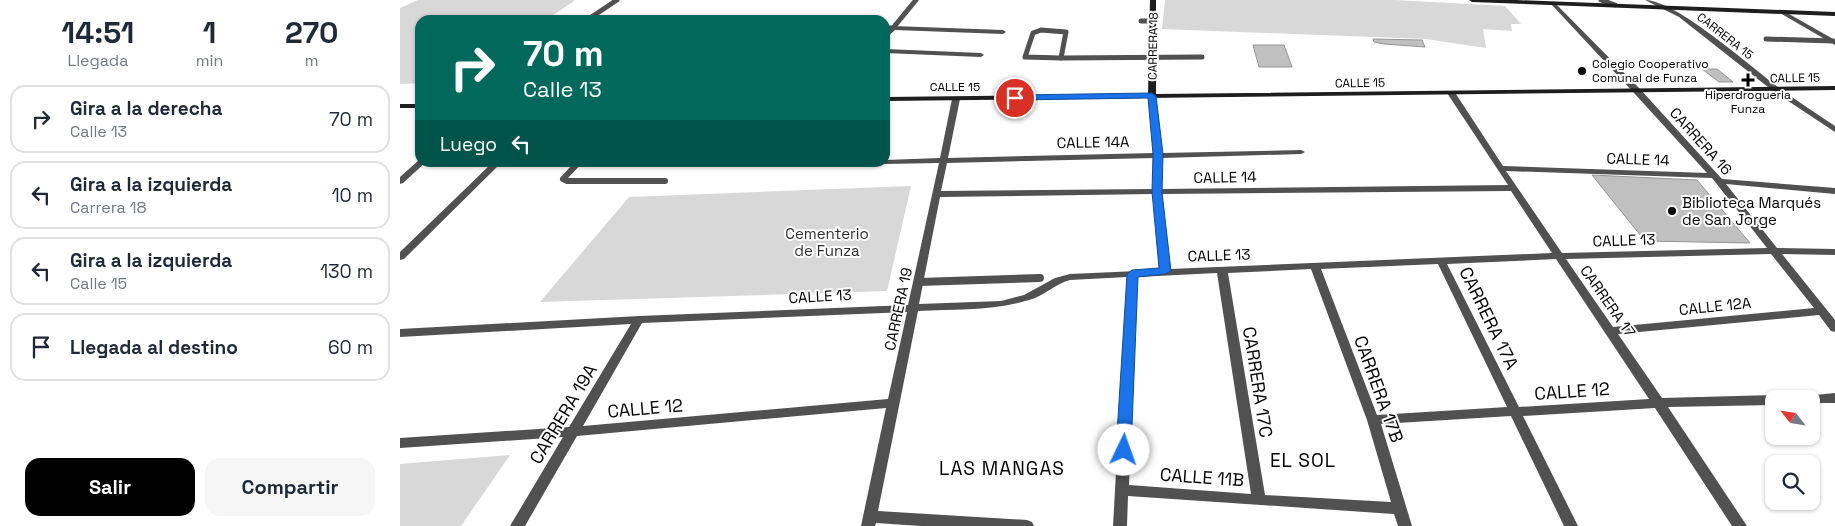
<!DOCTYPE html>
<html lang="es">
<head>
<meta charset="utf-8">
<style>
  :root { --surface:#fff; --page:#f6f6f7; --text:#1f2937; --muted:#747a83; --line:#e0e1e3; --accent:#000 }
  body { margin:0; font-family:"Space Grotesk",sans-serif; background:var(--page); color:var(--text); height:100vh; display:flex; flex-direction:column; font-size:19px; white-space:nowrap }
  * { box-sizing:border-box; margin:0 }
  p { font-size:16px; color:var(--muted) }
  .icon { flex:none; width:28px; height:28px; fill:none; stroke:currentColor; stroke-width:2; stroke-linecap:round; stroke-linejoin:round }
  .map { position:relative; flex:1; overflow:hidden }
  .panel { display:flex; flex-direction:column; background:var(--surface); width:400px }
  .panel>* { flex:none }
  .hud { position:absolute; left:15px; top:15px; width:475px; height:152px; border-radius:15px; box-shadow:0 1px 4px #0004; background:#00695c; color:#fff; overflow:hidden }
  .needle { width:32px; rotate:300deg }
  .controls { position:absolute; left:1365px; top:390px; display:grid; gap:10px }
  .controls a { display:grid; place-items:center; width:55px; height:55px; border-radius:10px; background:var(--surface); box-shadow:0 1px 4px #0004; font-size:25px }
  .pin { position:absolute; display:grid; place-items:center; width:42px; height:42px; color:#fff; margin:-21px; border:2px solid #fff; border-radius:50%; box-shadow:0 1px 5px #0007 }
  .me { position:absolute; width:55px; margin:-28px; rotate:3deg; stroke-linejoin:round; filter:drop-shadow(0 0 4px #0008) }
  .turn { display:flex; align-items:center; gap:18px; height:105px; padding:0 25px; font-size:22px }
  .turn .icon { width:65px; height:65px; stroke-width:2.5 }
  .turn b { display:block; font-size:35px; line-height:42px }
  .then { display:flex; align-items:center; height:48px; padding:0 25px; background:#0003; gap:10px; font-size:19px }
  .eta { display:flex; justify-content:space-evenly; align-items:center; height:85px; text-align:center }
  .eta b { font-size:30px; font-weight:600; line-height:35px }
  .cta { display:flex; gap:10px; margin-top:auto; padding:10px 25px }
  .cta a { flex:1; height:58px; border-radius:15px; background:var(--accent); color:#fff; font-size:20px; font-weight:600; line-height:58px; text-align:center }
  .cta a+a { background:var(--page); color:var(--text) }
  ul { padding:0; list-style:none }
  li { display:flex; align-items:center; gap:15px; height:68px; margin:0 10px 8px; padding:0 15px; border:2px solid var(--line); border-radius:15px }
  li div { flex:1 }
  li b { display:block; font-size:19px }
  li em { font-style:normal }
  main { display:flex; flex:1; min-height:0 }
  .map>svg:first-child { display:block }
</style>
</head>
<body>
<main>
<section class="panel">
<div class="eta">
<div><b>14:51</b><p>Llegada</p></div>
<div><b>1</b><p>min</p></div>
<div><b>270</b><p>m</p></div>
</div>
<ul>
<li><svg class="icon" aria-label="right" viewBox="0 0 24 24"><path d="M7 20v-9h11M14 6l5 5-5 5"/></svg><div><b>Gira a la derecha</b><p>Calle 13</p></div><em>70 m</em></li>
<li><svg class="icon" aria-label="left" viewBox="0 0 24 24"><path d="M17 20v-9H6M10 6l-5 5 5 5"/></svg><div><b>Gira a la izquierda</b><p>Carrera 18</p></div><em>10 m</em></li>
<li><svg class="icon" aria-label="left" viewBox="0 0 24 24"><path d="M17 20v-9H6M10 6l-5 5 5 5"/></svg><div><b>Gira a la izquierda</b><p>Calle 15</p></div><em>130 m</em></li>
<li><svg class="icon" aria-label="arrive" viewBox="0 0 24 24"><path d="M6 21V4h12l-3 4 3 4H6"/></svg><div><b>Llegada al destino</b></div><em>60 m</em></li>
</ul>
<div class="cta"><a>Salir</a><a>Compartir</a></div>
</section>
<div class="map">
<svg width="1435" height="526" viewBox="0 0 1435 526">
  <rect width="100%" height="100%" fill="#fff"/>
  <g fill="#d8d8d8">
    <polygon points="18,0 173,0 174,1 146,20 20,20 20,83 0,84 0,8"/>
    <polygon points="765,0 995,0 1105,6 1121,24 1111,24 1112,31 1083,29 1086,48 1026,39 762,29"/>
    <polygon points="511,186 487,291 140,302 229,197"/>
    <polygon points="110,455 61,526 0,526 0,464"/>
  </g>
  <g fill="#c0c0c0" stroke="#959595">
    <polygon points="973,39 1022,40 1025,47 984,44 974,42"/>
    <polygon points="853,45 884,45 892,67 859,67"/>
    <polygon points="1302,69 1317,69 1333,82 1319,82"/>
    <polygon points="1192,175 1297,180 1350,243 1245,241"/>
  </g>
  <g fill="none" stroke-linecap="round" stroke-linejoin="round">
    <g stroke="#515151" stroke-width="5">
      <polyline points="1201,0 1215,5"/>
      <polyline points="187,20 217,0"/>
      <polyline points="741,21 753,21"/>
      <polyline points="485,28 493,28 516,0"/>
      <polygon points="641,30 666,32 661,58 625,57 633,33"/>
      <polyline points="1366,39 1433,41"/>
      <polyline points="661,58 802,57"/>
    </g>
    <polyline stroke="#515151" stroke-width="6" points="179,162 163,179 167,181 265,181"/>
    <polyline stroke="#515151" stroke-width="8" points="519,282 640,278"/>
    <g fill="#515151" fill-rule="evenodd">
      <path d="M1245 0C1276 0 1351 67 1378 87 1397 101 1416 113 1435 126V132L1373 91 1279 17Z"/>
      <path d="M1154 2 1240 89 1322 179 1435 188V194L1326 184 1377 248 1435 249V255L1382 254 1435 320V332L1431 331 1419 315 1218 334 1262 398 1374 395 1378 397 1379 399H1374V405L1268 407 1347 526H1332L1255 408 1123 416 1178 526H1164L1111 416 981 424 1012 526H998L994 514 728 496 727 526H713L727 277 670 280C655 284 644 296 629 300 593 311 555 309 518 311L478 511 627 520 632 522 634 526H521L476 523 475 526H461L486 408 177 436 125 526H110L163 437 0 448V438L169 427 231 324 0 337V329L239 316 508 305 539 163 485 164 481 162H485V160L540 158 552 99 556 97 560 99 548 158 754 153 748 96 752 94 756 96 762 153 901 150 905 152 901 154 762 158 761 189 1108 185 1047 93 1051 91H1054L1103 166 1307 173 1234 93 1152 5V3ZM754 158 753 189 541 191 547 163ZM1106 171 1312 178 1367 248 1162 253ZM1111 191 1152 253 770 269 762 194ZM753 194 760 270 670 274 655 278 624 295 601 301 519 304 540 197ZM1371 254 1414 308 1213 327 1166 259ZM1156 259 1249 399 1119 407 1047 264ZM1038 264 1107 407 977 415 921 269ZM911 269 967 420 991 502 865 495 828 273ZM817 273 851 494 729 485 737 277ZM507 312 488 399 183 426 242 323Z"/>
      <polygon points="1382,10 1435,40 1435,45 1380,13 1379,12"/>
      <polygon points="493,26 603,30 606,32 603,34 495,30 485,39 485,33"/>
      <polygon points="485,49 581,53 584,55 581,57 485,53"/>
      <polygon points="19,160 20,162 26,162 3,183 0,184 0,177"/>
      <polygon points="93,162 102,162 4,259 0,260 0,252"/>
      <polygon points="379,162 459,162 455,164 376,167 375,165"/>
      <polygon points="1435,393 1435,403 1411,403 1411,399 1404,399 1406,396"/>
    </g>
    <g fill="#1e1e1e" fill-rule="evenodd">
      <polygon points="750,0 756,0 756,94 1435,86 1435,90 485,101 485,97 748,94"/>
      <polygon points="1069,0 1116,0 1435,12 1435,16 1072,2"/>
      <rect x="0" y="104" width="20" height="4"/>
    </g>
  </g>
  <polygon fill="#1a73e8" stroke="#114b97" points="752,93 756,96 763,154 762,192 771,271 765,274 738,277 731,450 729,455 724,456 718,455 716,450 727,274 732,270 759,268 752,192 753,154 748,98 615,100 611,98 615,95"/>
  <g fill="#000" stroke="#fff" stroke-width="2">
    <circle cx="1182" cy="71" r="5"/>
    <path d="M1345.5 72.5h5v5h5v5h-5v5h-5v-5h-5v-5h5z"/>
    <circle cx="1272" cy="211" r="5"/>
  </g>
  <g text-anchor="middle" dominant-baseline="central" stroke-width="4" stroke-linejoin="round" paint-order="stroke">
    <g font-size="12" fill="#000" stroke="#fff">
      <text transform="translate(1325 36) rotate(38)">CARRERA 15</text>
      <text transform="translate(753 46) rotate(-89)">CARRERA 18</text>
      <text transform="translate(1395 78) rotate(-1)">CALLE 15</text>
      <text transform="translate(960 83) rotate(-1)">CALLE 15</text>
      <text x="555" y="87">CALLE 15</text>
    </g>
    <g font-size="12" fill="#000" stroke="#fff" text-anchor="start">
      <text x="1192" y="64">Colegio Cooperativo<tspan x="1192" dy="14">Comunal de Funza</tspan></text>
      <text x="1348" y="95" text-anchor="middle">Hiperdrogueria<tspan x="1348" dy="14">Funza</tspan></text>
    </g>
    <g font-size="15" fill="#000" stroke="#fff">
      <text transform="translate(1301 141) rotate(48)">CARRERA 16</text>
      <text transform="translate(693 142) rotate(-1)">CALLE 14A</text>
      <text transform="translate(1238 159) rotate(2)">CALLE 14</text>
      <text transform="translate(825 177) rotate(-1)">CALLE 14</text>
      <text transform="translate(1224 240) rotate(-2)">CALLE 13</text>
      <text transform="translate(819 255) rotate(-2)">CALLE 13</text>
      <text transform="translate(420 296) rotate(-3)">CALLE 13</text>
      <text transform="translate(1208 301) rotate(55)">CARRERA 17</text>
      <text transform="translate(1315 306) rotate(-6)">CALLE 12A</text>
      <text transform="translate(498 309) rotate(-78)">CARRERA 19</text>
    </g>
    <g font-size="15" fill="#000" stroke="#fff" text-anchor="start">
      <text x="1282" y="202">Biblioteca Marqués<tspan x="1282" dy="17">de San Jorge</tspan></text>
    </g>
    <g font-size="15" fill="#2f2f2f" stroke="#fff">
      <text x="427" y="233">Cementerio<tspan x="427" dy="17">de Funza</tspan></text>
    </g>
    <g font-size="18" fill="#000" stroke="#fff">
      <text transform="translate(1089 318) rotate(64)">CARRERA 17A</text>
      <text transform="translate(858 382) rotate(81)">CARRERA 17C</text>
      <text transform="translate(979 389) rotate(70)">CARRERA 17B</text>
      <text transform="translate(1172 391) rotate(-4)">CALLE 12</text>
      <text transform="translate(245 408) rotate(-5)">CALLE 12</text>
      <text transform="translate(163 414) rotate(-59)">CARRERA 19A</text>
      <text transform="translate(802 477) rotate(4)">CALLE 11B</text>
    </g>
    <g font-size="19" letter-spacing="1" fill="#000" stroke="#fff">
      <text x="903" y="460">EL SOL</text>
      <text x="602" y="468">LAS MANGAS</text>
    </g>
  </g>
</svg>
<div class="controls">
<a><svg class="needle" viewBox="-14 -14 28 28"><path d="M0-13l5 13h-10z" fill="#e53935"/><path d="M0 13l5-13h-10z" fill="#747a83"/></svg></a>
<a><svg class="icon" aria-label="search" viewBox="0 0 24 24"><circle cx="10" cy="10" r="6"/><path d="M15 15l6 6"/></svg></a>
</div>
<div class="pin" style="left:615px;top:98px;background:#d93025"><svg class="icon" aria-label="arrive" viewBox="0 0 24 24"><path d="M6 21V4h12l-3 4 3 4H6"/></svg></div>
<svg class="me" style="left:724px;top:450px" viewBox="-20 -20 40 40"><circle r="19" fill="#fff"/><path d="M0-13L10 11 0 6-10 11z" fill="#1a73e8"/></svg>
<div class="hud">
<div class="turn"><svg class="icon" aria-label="right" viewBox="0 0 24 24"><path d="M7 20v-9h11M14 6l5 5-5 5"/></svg><div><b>70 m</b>Calle 13</div></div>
<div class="then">Luego<svg class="icon" aria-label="left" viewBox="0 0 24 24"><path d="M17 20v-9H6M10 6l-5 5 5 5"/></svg></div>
</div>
</div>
</main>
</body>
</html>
